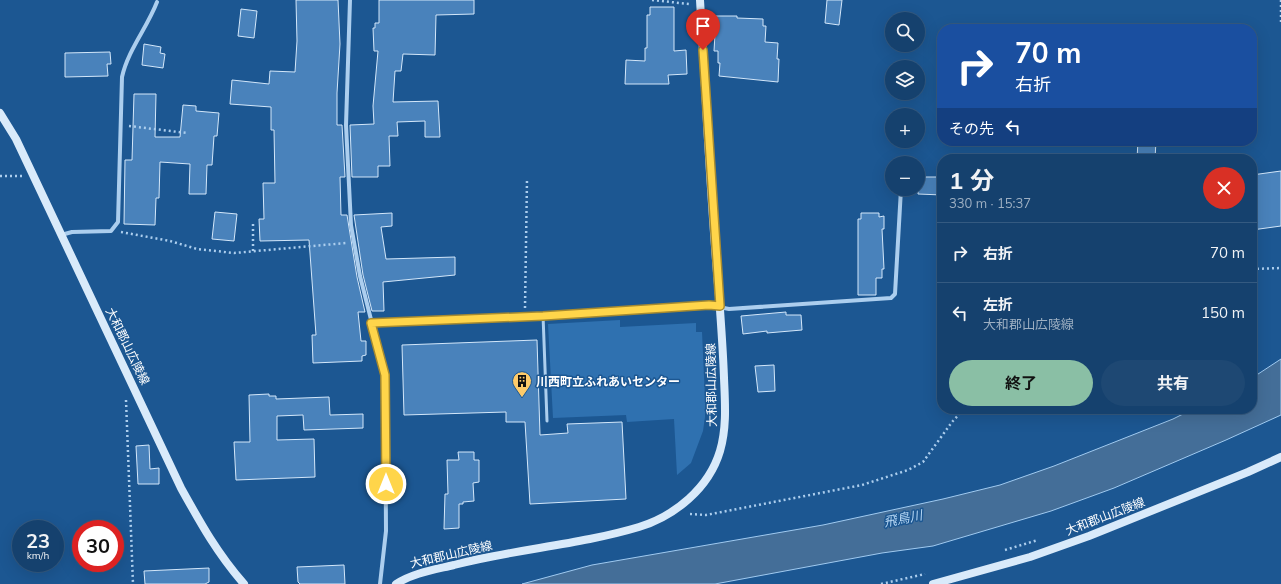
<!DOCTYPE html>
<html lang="ja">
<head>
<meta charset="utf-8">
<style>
  :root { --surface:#15416e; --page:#1e4873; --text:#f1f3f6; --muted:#9dafc2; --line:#345a81; --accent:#8abfa5 }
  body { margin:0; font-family:Mulish,"Noto Sans JP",sans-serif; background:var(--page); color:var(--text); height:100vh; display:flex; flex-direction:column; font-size:15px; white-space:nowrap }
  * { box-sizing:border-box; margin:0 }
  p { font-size:13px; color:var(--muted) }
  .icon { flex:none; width:22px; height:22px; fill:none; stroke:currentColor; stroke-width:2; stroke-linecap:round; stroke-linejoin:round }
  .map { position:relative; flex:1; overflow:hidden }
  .drawer { position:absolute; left:937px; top:154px; width:320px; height:260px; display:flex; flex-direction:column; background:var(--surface); border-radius:16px; box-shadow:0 4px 16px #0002,0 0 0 1px var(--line) }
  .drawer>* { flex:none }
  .hud { position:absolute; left:937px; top:24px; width:320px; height:122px; border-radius:16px; box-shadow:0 4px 16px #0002,0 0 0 1px var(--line); background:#1a4fa0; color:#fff; overflow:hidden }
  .buttons { position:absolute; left:885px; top:12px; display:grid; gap:8px }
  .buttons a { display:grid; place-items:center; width:40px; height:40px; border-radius:50%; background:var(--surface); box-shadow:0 4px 16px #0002,0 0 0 1px var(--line); font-size:20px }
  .speed { position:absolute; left:12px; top:520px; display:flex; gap:8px; font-size:20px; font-weight:700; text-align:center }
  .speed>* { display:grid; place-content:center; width:52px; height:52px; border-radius:50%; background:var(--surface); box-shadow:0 4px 16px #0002,0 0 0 1px var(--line); line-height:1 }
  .speed small { font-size:10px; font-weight:400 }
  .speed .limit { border:6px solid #d22; background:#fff; color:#111 }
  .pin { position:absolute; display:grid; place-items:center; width:34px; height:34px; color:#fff; margin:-41px -17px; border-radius:50% 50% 50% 0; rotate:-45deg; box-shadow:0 0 4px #0007 }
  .pin .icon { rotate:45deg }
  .me { position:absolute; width:44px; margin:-22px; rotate:0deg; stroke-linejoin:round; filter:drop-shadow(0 0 3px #0008) }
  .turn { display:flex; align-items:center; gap:14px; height:84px; padding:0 12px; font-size:18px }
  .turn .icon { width:52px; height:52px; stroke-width:2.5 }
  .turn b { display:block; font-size:28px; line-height:34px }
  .then { display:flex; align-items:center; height:38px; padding:0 12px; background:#0003; gap:8px; font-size:15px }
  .round { display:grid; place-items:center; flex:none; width:42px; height:42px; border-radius:21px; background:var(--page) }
  .overview { display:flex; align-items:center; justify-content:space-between; height:68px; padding:0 12px }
  h1 { font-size:24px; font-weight:700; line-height:30px }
  .cta { display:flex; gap:8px; margin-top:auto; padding:8px 12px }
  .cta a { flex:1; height:46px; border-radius:24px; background:var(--accent); color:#111; font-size:16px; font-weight:700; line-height:46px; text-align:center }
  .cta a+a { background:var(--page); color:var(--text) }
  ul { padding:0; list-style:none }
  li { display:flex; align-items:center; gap:12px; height:60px; padding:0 12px; border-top:1px solid var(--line) }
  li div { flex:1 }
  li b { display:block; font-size:15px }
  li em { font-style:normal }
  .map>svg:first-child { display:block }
</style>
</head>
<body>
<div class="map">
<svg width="1281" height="584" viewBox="0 0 1281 584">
  <rect width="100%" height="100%" fill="#1c5792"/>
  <polygon fill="#2f71b0" points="620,320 620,327 696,323 696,332 702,332 705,398 705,417 703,431 691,463 677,475 674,419 627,422 626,415 553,418 548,324"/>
  <polygon fill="#446e98" stroke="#a0caf0" points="1281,359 1281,415 1226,440 1114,488 1051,511 933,546 882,553 715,584 522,584 592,565 823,525 943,499 1000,485 1054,466 1173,419 1193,409 1252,409 1252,378"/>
  <g fill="#4982bb" stroke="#d3e7fa">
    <polygon points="296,0 338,0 340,44 337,93 337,125 342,125 345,177 340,177 341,215 347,215 357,277 365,312 358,312 361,341 366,341 366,355 362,356 362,361 313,363 312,335 316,335 309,240 260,241 259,219 264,219 263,183 275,183 274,130 271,130 271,107 230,104 232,80 269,84 270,71 295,72 297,41"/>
    <polygon points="379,0 474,0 474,14 436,15 435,55 403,54 401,71 395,71 393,102 438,101 440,137 425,137 425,121 397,122 398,136 389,136 390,166 378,166 378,177 352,177 350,125 374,124 373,106 378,51 374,51 373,28 375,28 375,23 379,23"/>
    <polygon points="827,0 842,0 839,25 825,23"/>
    <polygon points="650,7 674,7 674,51 686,50 687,74 668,75 669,84 625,84 626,60 645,61 645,48 647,48 647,15 650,15"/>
    <polygon points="241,9 257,11 254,38 238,36"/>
    <polygon points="716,16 737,16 737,18 763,19 763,26 766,26 765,42 778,43 777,59 779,59 778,82 719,76 720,63 718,63 718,51 714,51"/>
    <polygon points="144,44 161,47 160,53 165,54 163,68 142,65"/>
    <polygon points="110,52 111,64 107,64 108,76 65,77 65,53"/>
    <polygon points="134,94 156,94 155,137 180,137 183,105 196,106 196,111 219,113 217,136 214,136 212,165 207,165 206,194 189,194 190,164 160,162 159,198 156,198 155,225 124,224 125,160 132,160"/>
    <polygon points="1138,141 1156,141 1155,159 1137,159"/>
    <polygon points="1281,171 1281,226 1252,230 1252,175"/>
    <polygon points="918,177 941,177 942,195 918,194"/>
    <polygon points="215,212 237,214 234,241 212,239"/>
    <polygon points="392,213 392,226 381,227 386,259 455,257 455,275 383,282 384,311 372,311 363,275 354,215"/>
    <polygon points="861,213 879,213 879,217 884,216 884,229 882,229 884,269 882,269 882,278 876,278 876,295 858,295 858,219 861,219"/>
    <polygon points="786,312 786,315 801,315 802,330 767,333 767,331 743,334 741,316"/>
    <polygon points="537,340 540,435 568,433 567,424 622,422 626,499 530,504 525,422 506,422 506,412 404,415 402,345"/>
    <polygon points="774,365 775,391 758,392 755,366"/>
    <polygon points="269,394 269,396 276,396 276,399 329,397 330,415 363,414 363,428 304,430 303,415 277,416 277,440 314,439 315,477 236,480 234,442 250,442 249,395"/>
    <polygon points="149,445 150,469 159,468 159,484 138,484 136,446"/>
    <polygon points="458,452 474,452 474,460 479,460 479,482 473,483 474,501 463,502 463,504 459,504 459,528 444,529 445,494 448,494 447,460 459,460"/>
    <polygon points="344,565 345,584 300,584 298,582 297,567"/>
    <polygon points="209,568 209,582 205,584 145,584 144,571"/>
  </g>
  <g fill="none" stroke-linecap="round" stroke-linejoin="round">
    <g stroke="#acceee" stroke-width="2.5" stroke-dasharray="2 3" stroke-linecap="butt">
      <polyline points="652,0 689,4"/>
      <polyline points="1281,0 1281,22"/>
      <polyline points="129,126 187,133"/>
      <polyline points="0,176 22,176"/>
      <polyline points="121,232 170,241 197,249 234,253 346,243"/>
      <polyline points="253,251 253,223"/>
      <polyline points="1252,269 1281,268"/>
      <polyline points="525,308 527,179"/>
      <polyline points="126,400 133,584"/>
      <polyline points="690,514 706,515 862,485 908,470 923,462 952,422 964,409"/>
      <polyline points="1005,550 1038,540"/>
      <polyline points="881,584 925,574"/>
    </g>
    <polyline stroke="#acceee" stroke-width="3" points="543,315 547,421"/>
    <g stroke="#acceee" stroke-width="4">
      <polyline points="350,0 346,125 351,225 360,276 385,375 386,531 380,584"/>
      <path d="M61 235 72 232 111 231 118 222 122 77C128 50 147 28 157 2"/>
      <polyline points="371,323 543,315 709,305 729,309 891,298 895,294 901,189"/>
    </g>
    <g stroke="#d9eafa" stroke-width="8">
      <path d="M0 113 16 139 181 488C201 524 217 553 244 584"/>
      <path d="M396 584C413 573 433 570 454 565 515 549 579 545 639 527 675 516 709 488 720 451 727 427 725 402 724 378 723 350 721 323 719 296 710 197 706 98 700 0"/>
      <polyline points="933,584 1030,557 1089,536 1248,472 1281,457"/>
    </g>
  </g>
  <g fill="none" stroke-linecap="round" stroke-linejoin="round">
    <g stroke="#a68a30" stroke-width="10">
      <polyline id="route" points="386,484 385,375 371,323 543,316 709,305 720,306 703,50"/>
    </g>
    <use href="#route" stroke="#ffd54a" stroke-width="7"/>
  </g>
  <defs>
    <g id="building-pin" transform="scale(1)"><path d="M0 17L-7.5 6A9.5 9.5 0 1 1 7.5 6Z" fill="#fecb6a" stroke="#1c5792"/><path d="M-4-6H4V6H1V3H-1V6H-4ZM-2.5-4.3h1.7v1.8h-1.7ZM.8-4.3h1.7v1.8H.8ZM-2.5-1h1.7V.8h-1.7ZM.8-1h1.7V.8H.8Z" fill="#111"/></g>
  </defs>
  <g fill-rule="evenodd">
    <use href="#building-pin" x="522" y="381"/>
  </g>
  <g text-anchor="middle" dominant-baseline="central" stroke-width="3" stroke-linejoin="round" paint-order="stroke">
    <g font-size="12" fill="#fff" stroke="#1c5792">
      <text transform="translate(128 346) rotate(64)">大和郡山広陵線</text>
      <text transform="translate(711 385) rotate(-91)">大和郡山広陵線</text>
      <text transform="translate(1105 516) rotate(-21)">大和郡山広陵線</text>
      <text transform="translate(451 554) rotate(-13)">大和郡山広陵線</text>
    </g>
    <g font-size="12" font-weight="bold" fill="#fff" stroke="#1c5792" text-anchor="start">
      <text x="536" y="381">川西町立ふれあいセンター</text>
    </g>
    <g font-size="13" font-style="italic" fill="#b8d8f5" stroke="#1c5792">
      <text transform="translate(903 518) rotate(-11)">飛鳥川</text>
    </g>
  </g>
</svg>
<div class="buttons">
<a><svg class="icon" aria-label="search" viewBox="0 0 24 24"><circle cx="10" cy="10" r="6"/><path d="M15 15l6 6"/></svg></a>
<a><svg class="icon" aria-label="layers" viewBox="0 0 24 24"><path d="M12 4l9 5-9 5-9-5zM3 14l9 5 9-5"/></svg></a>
<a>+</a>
<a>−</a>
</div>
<div class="speed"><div>23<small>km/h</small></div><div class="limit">30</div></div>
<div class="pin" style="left:703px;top:50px;background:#d93025"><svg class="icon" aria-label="arrive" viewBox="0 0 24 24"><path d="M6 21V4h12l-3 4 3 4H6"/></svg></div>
<svg class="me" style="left:386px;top:484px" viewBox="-20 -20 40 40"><circle r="17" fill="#ffd54a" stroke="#fff" stroke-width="3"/><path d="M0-11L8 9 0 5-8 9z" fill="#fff"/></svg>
<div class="hud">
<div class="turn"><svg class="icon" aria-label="right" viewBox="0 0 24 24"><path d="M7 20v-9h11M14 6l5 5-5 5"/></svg><div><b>70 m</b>右折</div></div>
<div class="then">その先<svg class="icon" aria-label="left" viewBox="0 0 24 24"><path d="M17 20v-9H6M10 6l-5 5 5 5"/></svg></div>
</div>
<section class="drawer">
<div class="overview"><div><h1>1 分</h1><p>330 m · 15:37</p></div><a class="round" style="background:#d93025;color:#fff"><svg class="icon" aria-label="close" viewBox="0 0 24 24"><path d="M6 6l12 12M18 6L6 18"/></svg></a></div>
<ul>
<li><svg class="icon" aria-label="right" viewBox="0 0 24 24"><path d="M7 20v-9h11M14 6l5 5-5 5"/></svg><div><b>右折</b></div><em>70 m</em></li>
<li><svg class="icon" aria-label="left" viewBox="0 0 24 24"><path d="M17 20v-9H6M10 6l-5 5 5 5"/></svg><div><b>左折</b><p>大和郡山広陵線</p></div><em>150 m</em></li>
</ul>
<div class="cta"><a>終了</a><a>共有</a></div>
</section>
</div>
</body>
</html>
